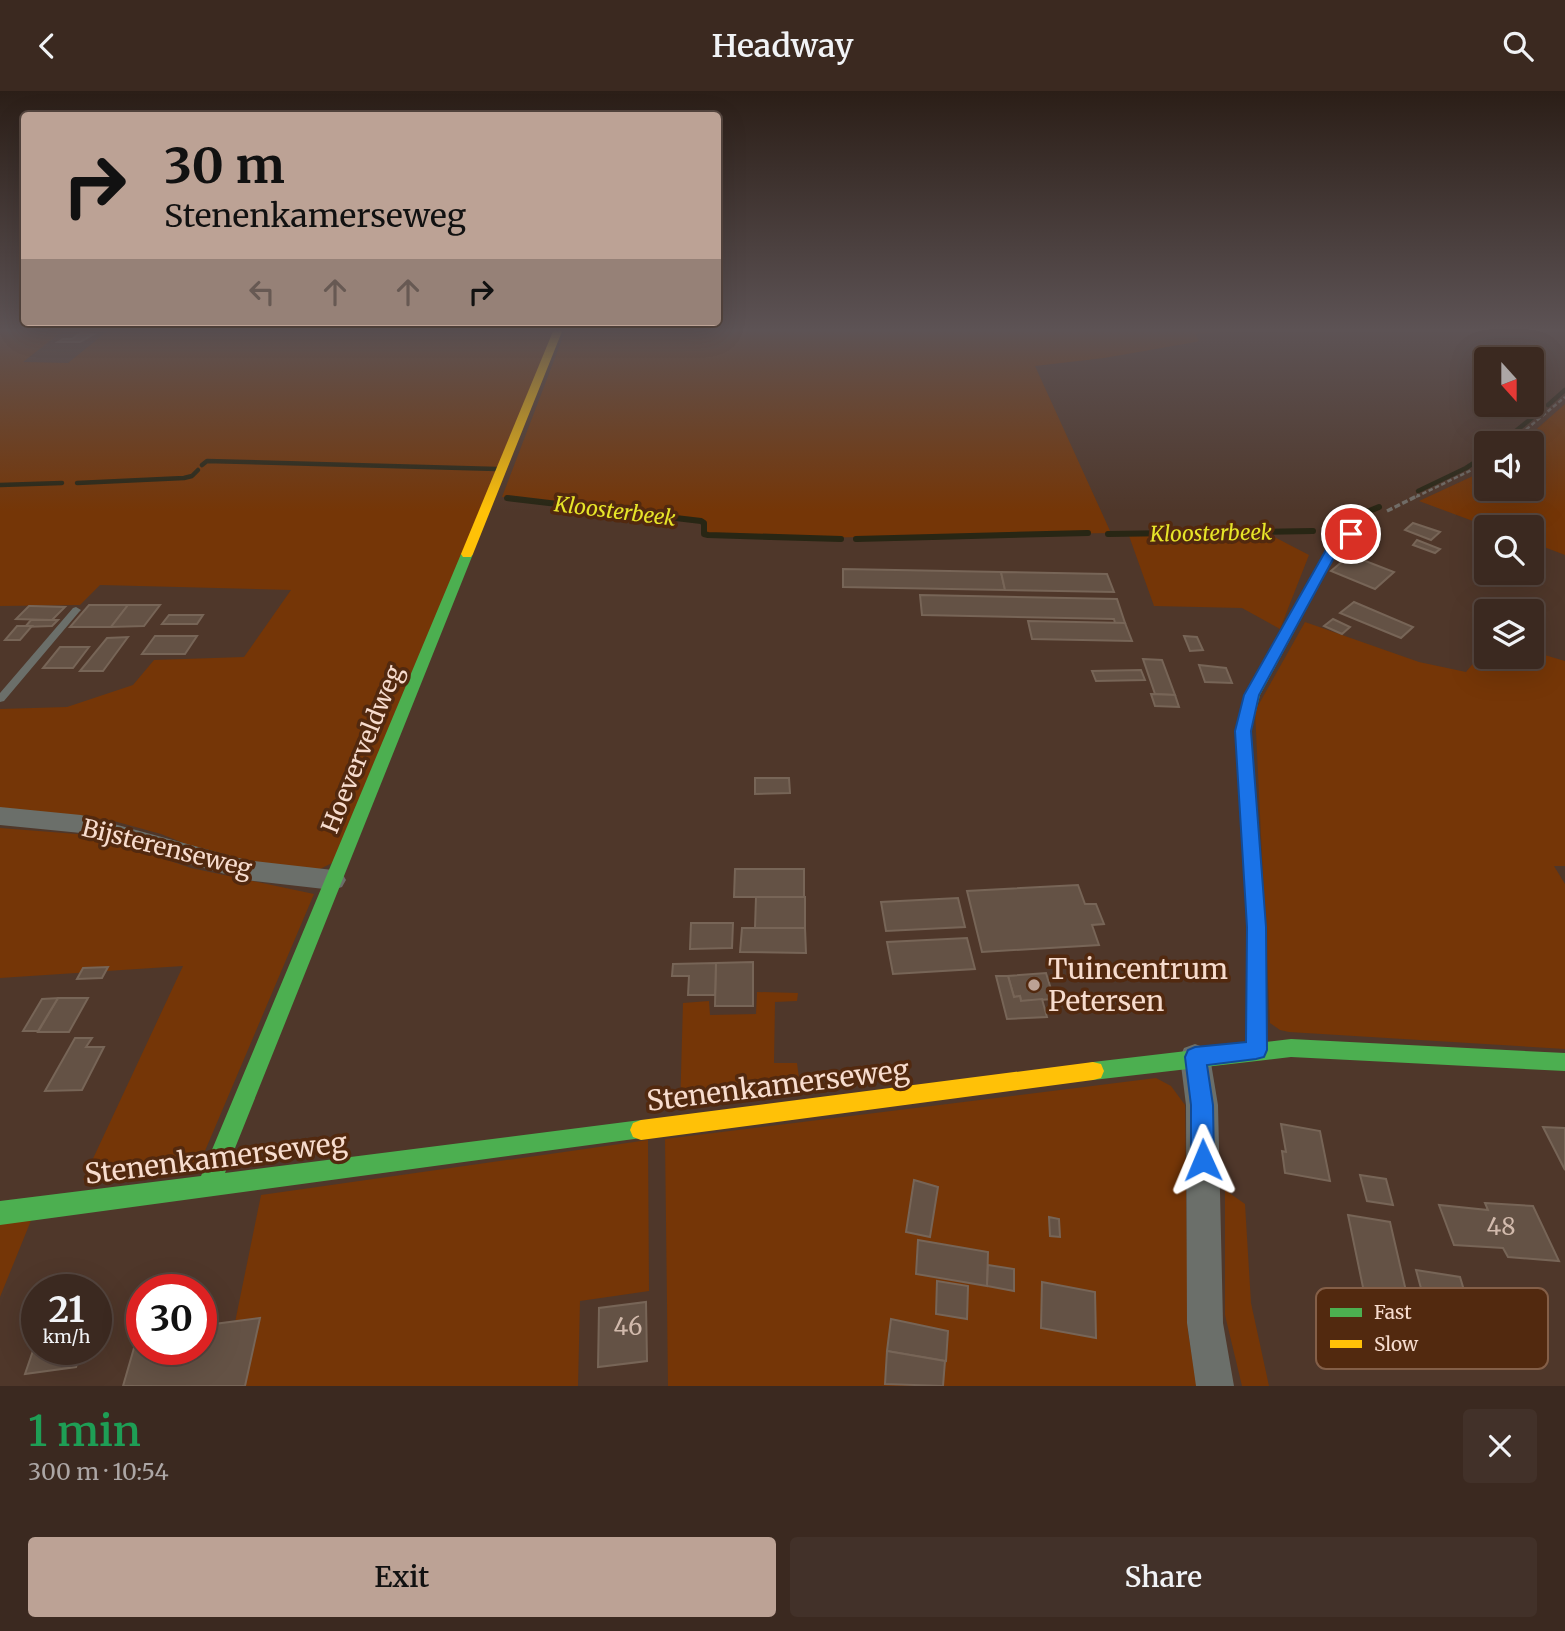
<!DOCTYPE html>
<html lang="en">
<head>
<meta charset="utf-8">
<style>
  :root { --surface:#3b2920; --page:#423129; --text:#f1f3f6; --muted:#aca6a5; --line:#54453e; --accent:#bca295 }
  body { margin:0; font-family:Merriweather,serif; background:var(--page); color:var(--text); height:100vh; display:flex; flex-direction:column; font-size:26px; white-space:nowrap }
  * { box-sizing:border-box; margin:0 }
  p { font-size:23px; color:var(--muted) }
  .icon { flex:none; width:38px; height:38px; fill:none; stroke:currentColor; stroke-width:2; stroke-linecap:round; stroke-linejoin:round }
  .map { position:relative; height:1295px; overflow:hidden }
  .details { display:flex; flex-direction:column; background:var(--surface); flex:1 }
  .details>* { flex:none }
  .banner { position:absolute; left:21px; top:21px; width:700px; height:214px; border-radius:7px; box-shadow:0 7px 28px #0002,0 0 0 2px var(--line); background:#bca295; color:#111; overflow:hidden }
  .needle { width:46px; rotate:159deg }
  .tools { position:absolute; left:1474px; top:256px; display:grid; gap:14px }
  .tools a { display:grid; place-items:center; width:70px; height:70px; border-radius:7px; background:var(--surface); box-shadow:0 7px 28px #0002,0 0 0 2px var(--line); font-size:35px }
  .speed { position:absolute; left:21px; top:1183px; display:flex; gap:14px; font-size:35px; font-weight:700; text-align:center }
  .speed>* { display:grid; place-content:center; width:91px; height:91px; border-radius:50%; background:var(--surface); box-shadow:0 7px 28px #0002,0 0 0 2px var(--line); line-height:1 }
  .speed small { font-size:18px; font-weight:400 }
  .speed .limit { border:10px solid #d22; background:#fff; color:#111 }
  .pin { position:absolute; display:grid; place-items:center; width:60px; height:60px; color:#fff; margin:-30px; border:4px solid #fff; border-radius:50%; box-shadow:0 2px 7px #0007 }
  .me { position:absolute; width:77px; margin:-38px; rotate:359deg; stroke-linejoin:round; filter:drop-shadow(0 0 5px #0008) }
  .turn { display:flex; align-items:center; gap:24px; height:147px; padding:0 28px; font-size:32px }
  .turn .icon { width:91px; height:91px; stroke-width:2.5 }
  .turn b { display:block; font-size:49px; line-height:60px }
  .lanes { display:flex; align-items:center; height:66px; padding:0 28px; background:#0003; justify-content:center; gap:35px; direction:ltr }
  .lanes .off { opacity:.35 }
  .round { display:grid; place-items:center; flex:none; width:74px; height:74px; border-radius:7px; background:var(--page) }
  .summary { display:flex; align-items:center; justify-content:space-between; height:119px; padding:0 28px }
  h1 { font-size:42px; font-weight:600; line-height:52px; color:#1e9e55 }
  .button { display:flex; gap:14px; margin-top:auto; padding:14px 28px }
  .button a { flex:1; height:80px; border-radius:7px; background:var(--accent); color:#111; font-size:28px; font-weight:600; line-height:80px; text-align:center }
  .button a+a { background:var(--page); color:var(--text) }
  header { display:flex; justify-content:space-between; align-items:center; height:91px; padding:0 28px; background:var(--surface); font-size:32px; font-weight:600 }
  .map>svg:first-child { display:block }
</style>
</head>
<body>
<header><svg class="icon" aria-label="back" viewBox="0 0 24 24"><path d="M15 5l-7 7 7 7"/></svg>Headway<svg class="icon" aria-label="search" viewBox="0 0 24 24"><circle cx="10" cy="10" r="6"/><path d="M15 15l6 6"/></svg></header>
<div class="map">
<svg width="1565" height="1295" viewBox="0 0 1565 1295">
  <rect width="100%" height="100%" fill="#4f372a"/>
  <g fill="#753607">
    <polygon points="0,238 65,238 23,271 68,272 110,238 555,238 336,770 316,780 268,774 196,757 161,743 110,729 0,717 0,618 67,616 133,594 154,569 244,566 291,499 100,494 80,514 0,515"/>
    <polygon points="566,238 1258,238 1196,243 1199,250 1190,252 1104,267 1035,275 1111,442 804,447 706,443 705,430 502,406"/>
    <polygon points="1565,313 1565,464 1531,451 1531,436 1489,436 1419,410 1486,379 1486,397 1531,397 1531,352 1521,352"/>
    <polygon points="1263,440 1309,464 1280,538 1242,517 1154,515 1128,442"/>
    <polygon points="1305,531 1419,571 1466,581 1486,557 1486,565 1531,565 1531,560 1565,570 1565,775 1554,775 1565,793 1565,958 1289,941 1280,939 1270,932 1255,620"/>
    <polygon points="0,737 77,743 111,750 191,777 314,803 199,1074 83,1089 183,875 0,887"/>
    <polygon points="757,901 798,902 797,910 775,911 774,972 797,972 799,987 794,997 784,1005 680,1019 683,912 709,910 710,924 756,923"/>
    <polygon points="1156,987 1171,995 1185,1014 1188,1240 1197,1295 668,1295 665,1048"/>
    <polygon points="648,1049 649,1200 580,1210 578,1295 222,1295 261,1104"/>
    <polygon points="1225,1099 1245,1113 1251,1212 1269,1295 1242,1295 1225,1224"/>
    <polygon points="32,1127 0,1206 0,1132"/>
  </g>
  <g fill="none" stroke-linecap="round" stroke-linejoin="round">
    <g stroke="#282614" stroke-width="4.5">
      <polyline points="1548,314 1565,299"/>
      <polyline points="1501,352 1543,318"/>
      <polyline points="202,374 207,370 497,378"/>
      <polyline points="77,392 184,387 192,385 198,379"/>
      <polyline points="0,394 62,392"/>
      <polyline points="1418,400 1466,377 1486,364"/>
    </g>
    <g stroke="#282614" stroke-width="6">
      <polyline points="507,407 701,430 704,432 704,443 708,444 841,448"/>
      <polyline points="1328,437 1379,416"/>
      <polyline points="1108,443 1313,440"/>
      <polyline points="856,448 1088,442"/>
    </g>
  </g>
  <g fill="#645245" stroke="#776557" stroke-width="2">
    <polygon points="80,242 94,243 80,251 58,251 63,248 72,248"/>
    <polygon points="1413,432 1440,441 1431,449 1405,439"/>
    <polygon points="1417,449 1440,458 1435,462 1413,454"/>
    <polygon points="1350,464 1394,481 1375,498 1331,480"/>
    <polygon points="843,478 1001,481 1005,499 843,496"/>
    <polygon points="1001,481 1107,483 1114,501 1005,499"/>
    <polygon points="920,504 1117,508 1125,532 1115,532 1114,528 922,524"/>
    <polygon points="1354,511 1413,536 1401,547 1340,522"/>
    <polygon points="89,514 128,514 111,536 70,536"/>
    <polygon points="128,514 160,514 144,535 111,536"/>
    <polygon points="29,515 31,515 65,516 52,529 16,528"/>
    <polygon points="169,524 203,524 197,533 162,533"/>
    <polygon points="1333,528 1350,536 1342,543 1324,535"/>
    <polygon points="31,529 58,529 52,535 25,536"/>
    <polygon points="1028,530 1125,532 1132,550 1032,548"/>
    <polygon points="17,535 32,535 20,549 5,549"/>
    <polygon points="155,545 197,545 185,563 142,563"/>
    <polygon points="1184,545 1197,546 1203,559 1190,560"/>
    <polygon points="128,546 103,580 80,580 107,547"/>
    <polygon points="60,556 89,556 73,577 43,577"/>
    <polygon points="1143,568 1162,569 1175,604 1155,603"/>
    <polygon points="1199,574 1226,577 1232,592 1205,591"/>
    <polygon points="1141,579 1145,589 1096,590 1092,580"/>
    <polygon points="1151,603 1175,604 1179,616 1155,615"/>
    <polygon points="755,687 789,687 790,702 755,703"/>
    <polygon points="735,778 804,778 804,806 734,806"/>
    <polygon points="1078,794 1085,813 1096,813 1104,833 1092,834 1099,854 982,861 967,800"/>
    <polygon points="756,806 805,806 805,837 755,837"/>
    <polygon points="958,807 965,836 886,840 881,811"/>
    <polygon points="691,832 733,832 732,857 690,858"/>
    <polygon points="742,837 805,837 806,862 740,861"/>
    <polygon points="967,847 975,878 893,883 887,851"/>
    <polygon points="753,871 753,915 715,915 716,872"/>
    <polygon points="716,872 715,904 688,904 689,885 672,885 673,873"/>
    <polygon points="108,876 102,887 77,888 83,877"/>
    <polygon points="1046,882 1054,908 1021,910 1020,905 1014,906 1008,885"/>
    <polygon points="996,885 1008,885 1014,906 1020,905 1021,910 1042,908 1047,926 1007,928"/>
    <polygon points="58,907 88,907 69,941 38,941"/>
    <polygon points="58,907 38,940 23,940 42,908"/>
    <polygon points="75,947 92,947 86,956 104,956 82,999 45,1000"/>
    <polygon points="1281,1033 1320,1040 1330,1090 1285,1082 1282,1060 1286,1061"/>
    <polygon points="1543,1036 1565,1037 1565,1079"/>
    <polygon points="1360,1084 1386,1088 1393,1114 1367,1110"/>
    <polygon points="914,1089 938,1096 930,1146 906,1141"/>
    <polygon points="1485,1112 1533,1115 1559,1170 1508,1166 1503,1157 1454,1154 1439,1114 1488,1119"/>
    <polygon points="1348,1124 1390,1131 1415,1239 1370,1230"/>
    <polygon points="1049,1126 1059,1128 1060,1146 1050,1145"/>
    <polygon points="918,1149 988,1161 987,1195 916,1183"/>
    <polygon points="988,1174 1014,1178 1014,1200 987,1195"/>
    <polygon points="1416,1179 1460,1186 1480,1253 1434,1245"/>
    <polygon points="937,1190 968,1195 967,1228 936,1223"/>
    <polygon points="1042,1191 1095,1201 1096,1247 1041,1237"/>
    <polygon points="646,1211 647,1270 598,1276 599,1217"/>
    <polygon points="260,1227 245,1295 123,1295 134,1257 201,1258 201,1248 204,1248 207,1234"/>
    <polygon points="891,1228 948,1240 946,1270 887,1260"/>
    <polygon points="37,1248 37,1258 82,1258 76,1276 25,1283"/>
    <polygon points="887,1260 945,1270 943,1295 885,1293"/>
  </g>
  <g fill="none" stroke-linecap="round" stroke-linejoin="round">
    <g stroke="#716d67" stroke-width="2.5" stroke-dasharray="4.5 2.5" stroke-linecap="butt">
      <polyline points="1510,352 1565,306"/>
      <polyline points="1416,406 1486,372"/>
    </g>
    <polyline stroke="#716d67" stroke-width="3.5" stroke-dasharray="6 2.5" stroke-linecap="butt" points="1387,420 1419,404"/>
    <polygon fill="#6b6f6a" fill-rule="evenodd" points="76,516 81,519 79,521 4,610 0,611 0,602 73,517"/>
    <g fill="#6b6f6a" fill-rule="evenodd">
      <polygon points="0,716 81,724 246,769 333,779 342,782 346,789 342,796 333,799 246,789 81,742 0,734"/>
      <polygon points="1195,953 1206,957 1210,966 1218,1014 1223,1232 1234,1295 1196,1295 1187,1232 1186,1014 1180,966 1184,957"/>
    </g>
    <g fill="#4caf50" fill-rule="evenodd">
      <polygon points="1370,424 1376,428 1374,431 1337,461 1260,604 1251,640 1265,836 1266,951 1291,948 1565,962 1565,980 1291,966 1093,989 1085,987 1082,980 1085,973 1093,971 1246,953 1247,836 1235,640 1244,604 1326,459"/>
      <polygon points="467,459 473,463 225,1082 641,1029 649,1032 652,1039 649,1046 0,1134 0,1110 201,1085 461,463"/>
    </g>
    <g fill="#ffc107" fill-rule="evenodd">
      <polygon points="554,238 563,238 473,463 471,466 463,466 461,463"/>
      <polygon points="1093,971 1101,973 1104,980 1101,987 1093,989 641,1049 633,1046 630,1039 633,1032 641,1029"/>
    </g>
  </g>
  <linearGradient id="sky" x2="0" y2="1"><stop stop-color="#2b1e17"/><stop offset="0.57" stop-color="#5d5355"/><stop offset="1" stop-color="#5d5355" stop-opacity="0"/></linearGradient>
  <rect width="1565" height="420" fill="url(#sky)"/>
  <polygon fill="#1a73e8" stroke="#114b97" stroke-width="2" points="1351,440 1357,443 1337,461 1259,604 1251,640 1266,836 1267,959 1264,966 1256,968 1207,974 1213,1014 1214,1069 1211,1076 1203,1080 1195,1076 1191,1069 1191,1014 1185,966 1188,959 1195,956 1246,951 1247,836 1235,640 1244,604 1326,459"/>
  <circle fill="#bca295" stroke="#52290f" stroke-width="2.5" cx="1034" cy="894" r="7"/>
  <g text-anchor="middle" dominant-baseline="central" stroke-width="7" stroke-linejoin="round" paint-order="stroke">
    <g font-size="21" font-style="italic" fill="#e7e529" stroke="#52290f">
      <text transform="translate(615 420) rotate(7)">Kloosterbeek</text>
      <text transform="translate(1211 442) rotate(-1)">Kloosterbeek</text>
    </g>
    <g font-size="24" fill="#f7dcce" stroke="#52290f">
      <text transform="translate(362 658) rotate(-68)">Hoeverveldweg</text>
      <text transform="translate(167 757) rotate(14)">Bijsterenseweg</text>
    </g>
    <g font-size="24" fill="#d2baac">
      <text x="1501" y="1135">48</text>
      <text x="628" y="1235">46</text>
    </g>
    <g font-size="28" fill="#f7dcce" stroke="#52290f" text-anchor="start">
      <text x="1048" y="878">Tuincentrum<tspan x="1048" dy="32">Petersen</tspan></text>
    </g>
    <g font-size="28" fill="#f7dcce" stroke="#52290f">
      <text transform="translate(778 994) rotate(-7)">Stenenkamerseweg</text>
      <text transform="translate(216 1067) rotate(-7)">Stenenkamerseweg</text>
    </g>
  </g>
  <rect x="1316" y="1197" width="232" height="81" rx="10" fill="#52290f" stroke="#845f48" stroke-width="2"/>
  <rect x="1330" y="1217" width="32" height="9" fill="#4caf50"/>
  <rect x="1330" y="1249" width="32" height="8" fill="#ffc107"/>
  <g font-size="19" fill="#f7dcce">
    <text x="1374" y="1228">Fast</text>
    <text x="1374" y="1260">Slow</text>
  </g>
</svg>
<div class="tools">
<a><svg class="needle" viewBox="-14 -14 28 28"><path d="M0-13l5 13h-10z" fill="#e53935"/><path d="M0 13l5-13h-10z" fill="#aca6a5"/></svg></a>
<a><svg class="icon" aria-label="sound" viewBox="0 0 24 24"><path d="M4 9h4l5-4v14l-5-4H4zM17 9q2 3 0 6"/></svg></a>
<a><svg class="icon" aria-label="search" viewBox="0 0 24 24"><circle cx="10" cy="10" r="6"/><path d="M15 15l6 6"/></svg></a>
<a><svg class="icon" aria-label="layers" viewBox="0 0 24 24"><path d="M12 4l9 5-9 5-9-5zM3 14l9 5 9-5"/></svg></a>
</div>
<div class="speed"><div>21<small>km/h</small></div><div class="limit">30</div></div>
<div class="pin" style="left:1351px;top:443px;background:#d93025"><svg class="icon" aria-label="arrive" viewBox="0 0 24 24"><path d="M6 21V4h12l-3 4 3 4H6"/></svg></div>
<svg class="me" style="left:1203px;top:1069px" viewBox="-20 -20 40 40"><path d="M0-17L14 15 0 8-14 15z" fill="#1a73e8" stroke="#fff" stroke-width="4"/></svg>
<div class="banner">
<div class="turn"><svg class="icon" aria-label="right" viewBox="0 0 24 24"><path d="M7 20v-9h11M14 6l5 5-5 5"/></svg><div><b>30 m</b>Stenenkamerseweg</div></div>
<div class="lanes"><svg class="icon off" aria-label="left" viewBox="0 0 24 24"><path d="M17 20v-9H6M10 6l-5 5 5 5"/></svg><svg class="icon off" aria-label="ahead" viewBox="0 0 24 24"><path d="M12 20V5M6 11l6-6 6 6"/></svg><svg class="icon off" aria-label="ahead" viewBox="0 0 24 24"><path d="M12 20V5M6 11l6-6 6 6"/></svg><svg class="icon" aria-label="right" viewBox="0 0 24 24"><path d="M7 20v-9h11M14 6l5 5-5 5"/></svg></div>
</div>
</div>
<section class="details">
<div class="summary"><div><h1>1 min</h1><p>300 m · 10:54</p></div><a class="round"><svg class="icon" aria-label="close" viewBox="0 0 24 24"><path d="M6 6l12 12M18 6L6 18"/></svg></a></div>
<div class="button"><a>Exit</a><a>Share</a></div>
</section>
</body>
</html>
